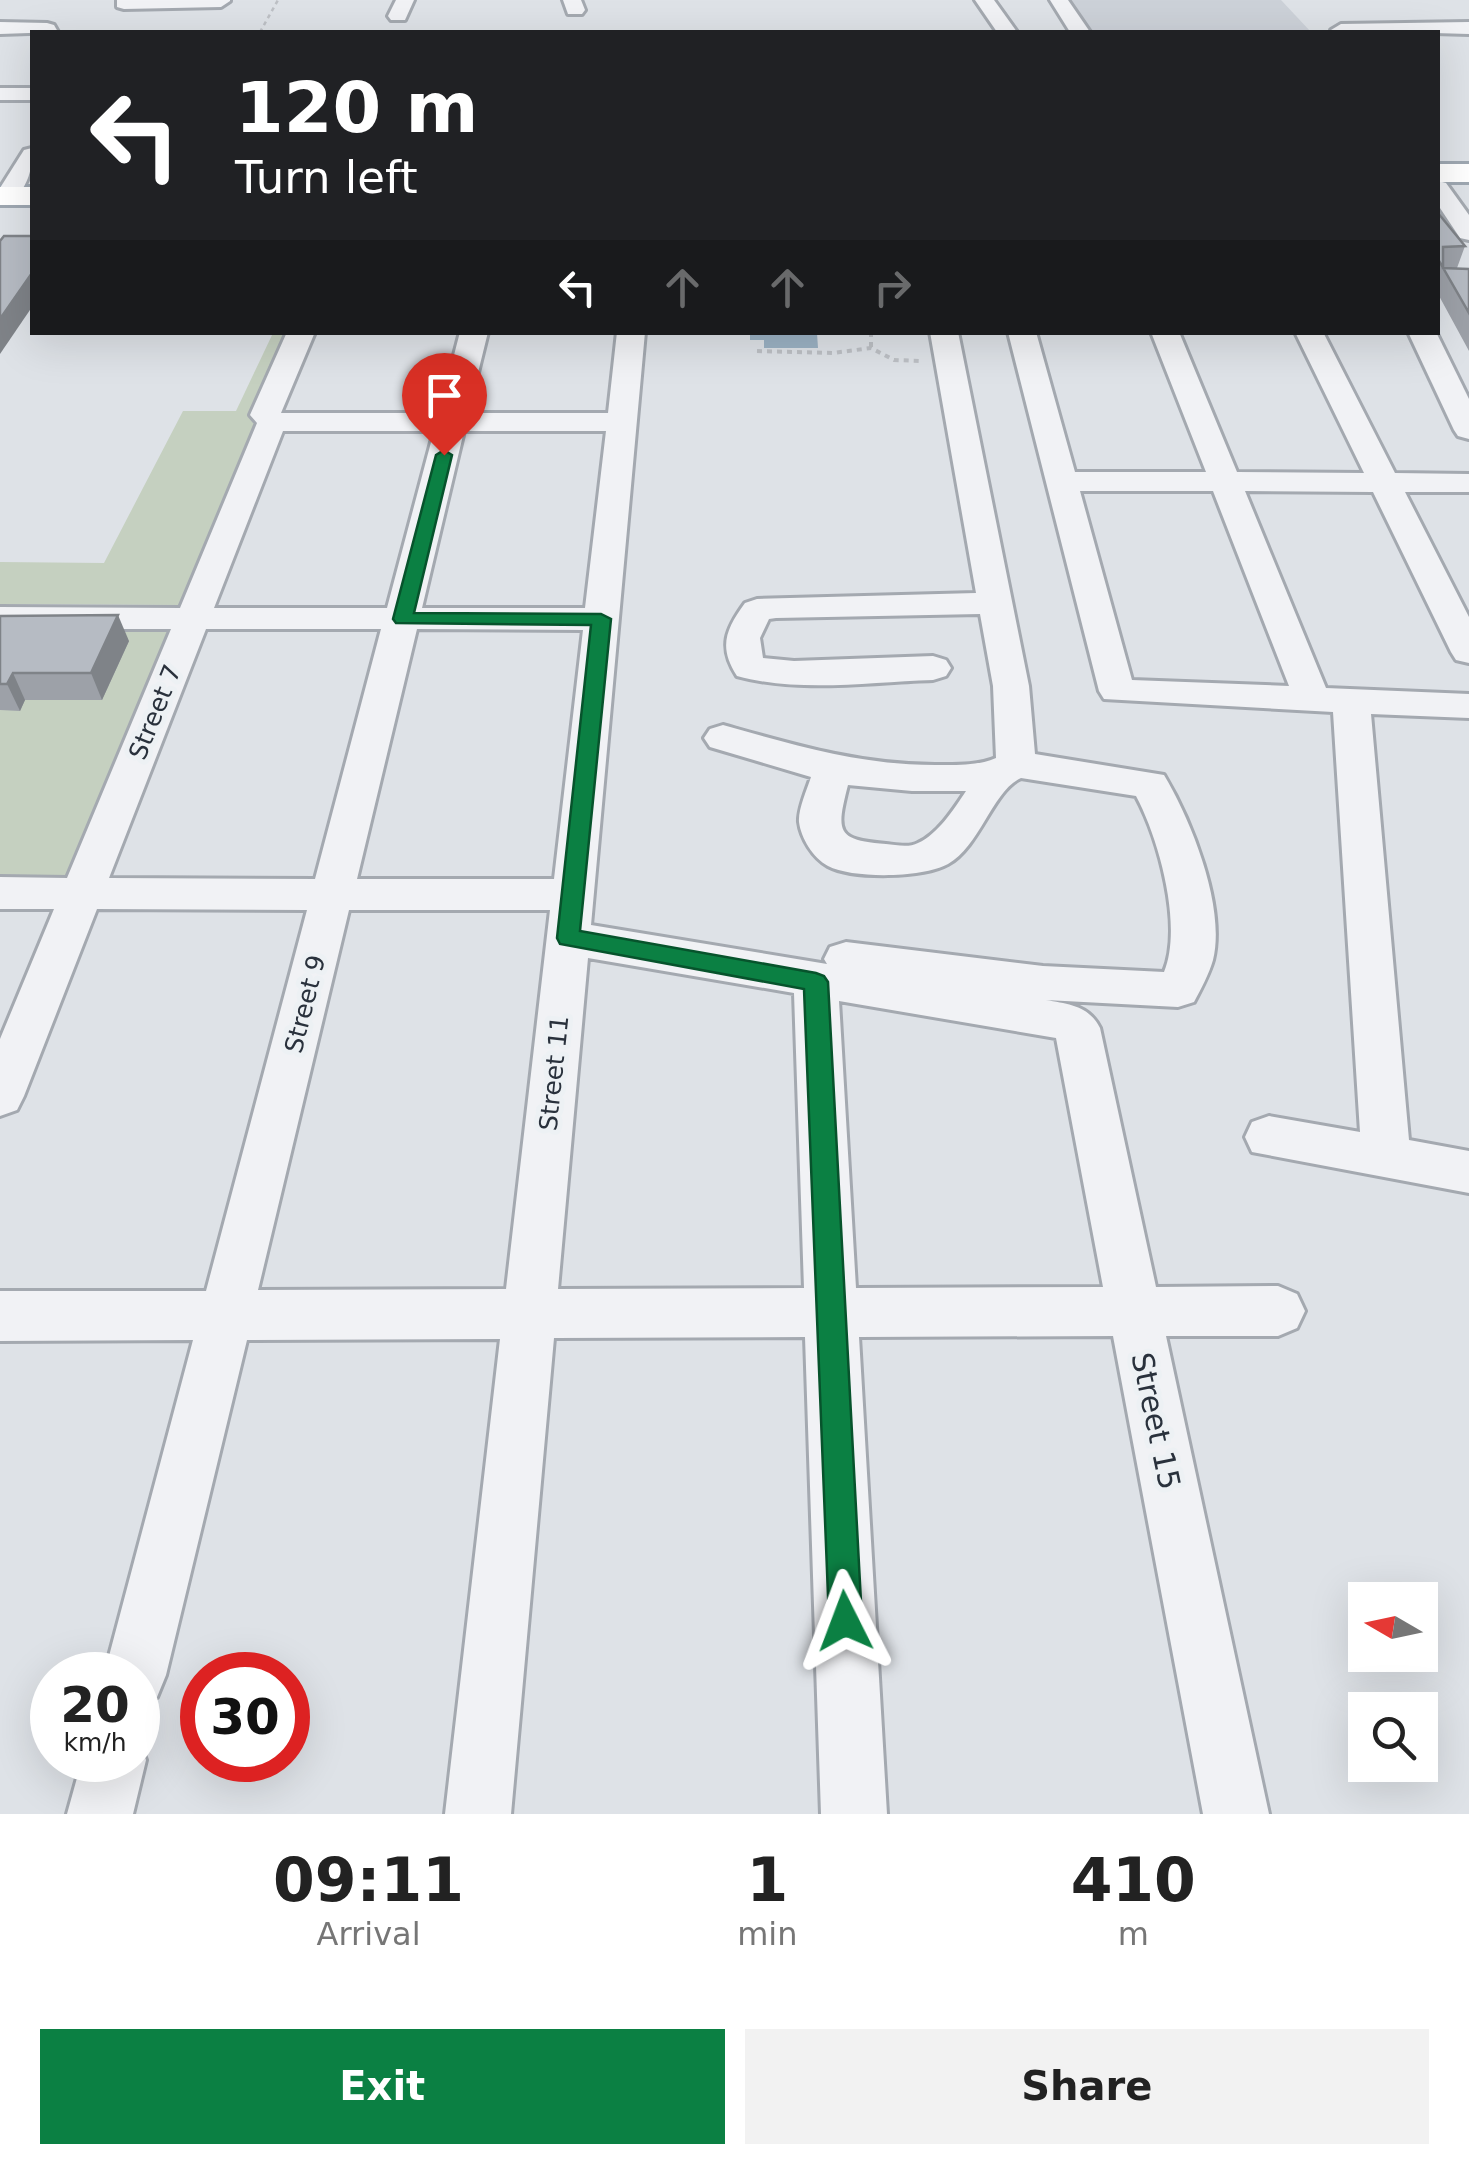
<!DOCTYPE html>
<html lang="en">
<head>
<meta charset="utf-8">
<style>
  :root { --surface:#fff; --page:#f2f2f2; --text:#222; --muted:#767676; --accent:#0b8043 }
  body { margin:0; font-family:"DejaVu Sans",sans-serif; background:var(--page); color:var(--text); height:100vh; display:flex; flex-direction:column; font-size:38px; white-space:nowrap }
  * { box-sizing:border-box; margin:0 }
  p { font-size:32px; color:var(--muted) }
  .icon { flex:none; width:55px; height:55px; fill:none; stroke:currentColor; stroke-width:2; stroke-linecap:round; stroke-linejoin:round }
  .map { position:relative; height:1814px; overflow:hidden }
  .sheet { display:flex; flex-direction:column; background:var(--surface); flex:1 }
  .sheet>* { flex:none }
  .top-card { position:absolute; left:30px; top:30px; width:1410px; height:305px; border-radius:0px; box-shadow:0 10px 40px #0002; background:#202124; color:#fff; overflow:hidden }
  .needle { width:65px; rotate:279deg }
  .controls { position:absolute; left:1348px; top:1582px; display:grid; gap:20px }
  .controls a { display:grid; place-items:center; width:90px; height:90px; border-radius:0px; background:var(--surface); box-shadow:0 10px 40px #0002; font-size:50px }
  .speed { position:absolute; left:30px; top:1652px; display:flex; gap:20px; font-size:50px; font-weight:700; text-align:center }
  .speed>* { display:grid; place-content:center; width:130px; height:130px; border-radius:50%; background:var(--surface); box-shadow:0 10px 40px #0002; line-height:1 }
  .speed small { font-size:25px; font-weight:400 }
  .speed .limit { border:15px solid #d22; background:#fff; color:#111 }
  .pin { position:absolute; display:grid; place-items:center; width:85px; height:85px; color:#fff; margin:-102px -42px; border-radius:50% 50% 50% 0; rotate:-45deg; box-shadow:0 0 10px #0007 }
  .pin .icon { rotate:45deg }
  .me { position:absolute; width:110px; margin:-55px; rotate:357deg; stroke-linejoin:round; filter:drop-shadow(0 0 8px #0008) }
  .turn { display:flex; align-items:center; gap:35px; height:210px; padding:0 40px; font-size:45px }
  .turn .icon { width:130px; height:130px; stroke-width:2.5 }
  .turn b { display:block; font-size:70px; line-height:85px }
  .lanes { display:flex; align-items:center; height:95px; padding:0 40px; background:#0003; justify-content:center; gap:50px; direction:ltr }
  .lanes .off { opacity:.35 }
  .eta { display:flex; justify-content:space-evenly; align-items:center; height:170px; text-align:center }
  .eta b { font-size:60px; font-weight:700; line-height:70px }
  .button { display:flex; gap:20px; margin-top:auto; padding:20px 40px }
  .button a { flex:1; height:115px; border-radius:0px; background:var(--accent); color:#fff; font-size:40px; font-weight:700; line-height:115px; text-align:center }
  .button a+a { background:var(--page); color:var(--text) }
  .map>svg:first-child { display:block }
</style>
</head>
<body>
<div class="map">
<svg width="1469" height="1814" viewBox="0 0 1469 1814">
  <rect width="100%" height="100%" fill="#dee2e7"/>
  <polygon fill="#ccd1d8" points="1067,0 1281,0 1311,32 1086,32"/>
  <g fill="#c5d0c0">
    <polygon points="273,333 301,333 181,605 0,604 0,562 104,563 183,411 236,411"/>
    <polygon points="0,623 181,624 70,885 0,883"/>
  </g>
  <polygon fill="#9bb2c4" points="750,333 817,333 818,348 764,348 764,340 750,340"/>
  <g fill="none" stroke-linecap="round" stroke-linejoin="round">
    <g stroke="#a4a9b0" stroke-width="6">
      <g id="minor">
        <polygon points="117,0 230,0 230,1 221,7 124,9 117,7"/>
        <polygon points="396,0 414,0 405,20 391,20 388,16"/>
        <polygon points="563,0 581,0 585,10 582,14 568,14"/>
        <polygon points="975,0 994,0 1017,32 997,32"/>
        <polygon points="1050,0 1068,0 1090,32 1070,32"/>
        <polygon points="0,22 47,23 54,25 58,32 0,34"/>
        <polygon points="1469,22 1469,34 1331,30 1341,24"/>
        <rect x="0" y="88" width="32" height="12"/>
        <path d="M32 148C33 170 28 182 15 201H0V188L24 150Z"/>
        <polygon points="1438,181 1446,183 1469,215 1469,240 1460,238 1438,205"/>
        <path d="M287 332H315L281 413H439L460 332H488L468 413H608L617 332H645L591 925 827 964 824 959 830 947 846 942 1043 966 1164 972C1183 926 1159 839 1136 796L1021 778C993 790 980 846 948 864 923 878 853 879 828 866 813 858 801 838 799 822 798 809 807 790 811 777L710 747 704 738 710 729 723 725C794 745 860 765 935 765 955 765 978 766 996 758L993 686 980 614 776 618 769 619 760 638 763 658 794 661 933 656 946 660 951 668 946 676 933 680C869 682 800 693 737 676 718 647 726 629 745 603L757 599 976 593 930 332H958L1029 686 1035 754 1164 775C1191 820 1226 907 1213 960 1209 974 1201 989 1194 1002L1178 1007 1046 1000C1069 1004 1089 1006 1100 1028L1156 1287 1278 1286 1297 1294 1305 1311 1297 1328 1278 1336H1166L1269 1814H1203L1113 1336 859 1337 887 1814H821L805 1337 554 1338 511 1814H445L500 1339 247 1340 166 1675 157 1697 138 1705V1675H104L193 1340 0 1341V1291H206L307 910 97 909 24 1096 17 1110 0 1116V1039L54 909H0V877L67 878 171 629H0V607L180 608 257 423 250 415ZM283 431H434L387 608H214ZM464 431H606L585 608H422ZM206 629H381L315 879 109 878ZM417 629 583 630 554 879H357ZM848 785 912 791H966C954 809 938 834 918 843 909 848 896 845 886 844 836 840 836 832 848 785ZM349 910H550L506 1289 258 1290ZM588 958 794 993 804 1288 558 1289ZM839 1001 1056 1038 1103 1287 856 1288Z"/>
        <path d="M1008 332H1036L1075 472H1206L1151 332H1179L1237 472 1364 473 1295 332H1323L1395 473 1469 474V492H1405L1469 617V663L1456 660 1451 652 1373 492 1245 491 1326 688 1469 694V718L1371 714 1409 1140 1469 1151V1193L1252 1152 1245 1137 1252 1122 1269 1116 1360 1132 1333 712 1104 699 1099 691ZM1080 491H1213L1289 686 1132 680Z"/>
        <polygon points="1408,332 1436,332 1469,399 1469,439 1458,436 1454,430"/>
        <polygon points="138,1739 146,1760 133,1814 67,1814 82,1760 138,1760"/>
      </g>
    </g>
    <g stroke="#9ea7b1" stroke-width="6">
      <g id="major">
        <rect x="1438" y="164" width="31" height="18"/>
        <rect x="0" y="187" width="32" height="18"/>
      </g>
    </g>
    <polyline stroke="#bdc0c5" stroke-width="2.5" stroke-dasharray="4 4" stroke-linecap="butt" points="260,32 278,0"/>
    <g stroke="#bdc0c5" stroke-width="4" stroke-dasharray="5 5" stroke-linecap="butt">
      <polyline points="871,332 871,348"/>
      <polyline points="757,351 833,353 871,348 894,360 921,361"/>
    </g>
    <use href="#minor" fill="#f1f2f5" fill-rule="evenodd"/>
    <use href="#major" fill="#fff" fill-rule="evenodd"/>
  </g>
  <g fill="#9da1a8">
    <polygon points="1438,213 1465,246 1457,268 1469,269 1469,351 1438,294"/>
    <polygon points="0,616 129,641 102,700 25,700 20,711 0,710"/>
  </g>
  <g fill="#7f8388">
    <polygon points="32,273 32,307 0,354 0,319"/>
    <polygon points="118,615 129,641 102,700 91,673"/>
    <polygon points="13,673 25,700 20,711 7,684"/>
  </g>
  <g fill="#b6bbc3" stroke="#7f8388" stroke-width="2.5">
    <polygon points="1438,213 1465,246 1443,247 1443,268 1469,269 1469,313 1438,259"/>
    <polygon points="4,236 32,236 32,273 0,319 0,241"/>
    <polygon points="118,615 91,673 13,673 7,684 0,684 0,616"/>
  </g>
  <polygon fill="#0b8043" stroke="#07532c" stroke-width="2.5" points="444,450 452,455 414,613 601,614 611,619 580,931 816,973 824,976 828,982 862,1621 857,1633 845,1638 834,1633 829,1621 804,989 560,944 557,938 591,625 396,623 393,619 436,455"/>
  <g text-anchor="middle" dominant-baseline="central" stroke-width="10" stroke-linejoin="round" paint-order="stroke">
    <g font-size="25" fill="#29313c" stroke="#edf1f4">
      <text transform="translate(155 712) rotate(-68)">Street 7</text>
      <text transform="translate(305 1004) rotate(-76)">Street 9</text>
      <text transform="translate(554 1073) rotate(-84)">Street 11</text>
    </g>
    <g font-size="30" fill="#29313c" stroke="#edf1f4">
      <text transform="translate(1156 1421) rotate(78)">Street 15</text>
    </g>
  </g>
</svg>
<div class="controls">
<a><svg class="needle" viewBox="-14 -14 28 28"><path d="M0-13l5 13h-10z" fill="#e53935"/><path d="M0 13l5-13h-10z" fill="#767676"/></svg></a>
<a><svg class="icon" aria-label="search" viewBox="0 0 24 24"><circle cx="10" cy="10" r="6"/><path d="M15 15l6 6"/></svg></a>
</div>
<div class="speed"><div>20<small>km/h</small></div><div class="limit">30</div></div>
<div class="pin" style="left:444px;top:455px;background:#d93025"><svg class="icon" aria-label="arrive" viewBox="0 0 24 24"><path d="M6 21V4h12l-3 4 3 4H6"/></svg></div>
<svg class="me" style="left:845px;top:1621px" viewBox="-20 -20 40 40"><path d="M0-17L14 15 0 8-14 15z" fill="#0b8043" stroke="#fff" stroke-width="4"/></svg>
<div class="top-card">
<div class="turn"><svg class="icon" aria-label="left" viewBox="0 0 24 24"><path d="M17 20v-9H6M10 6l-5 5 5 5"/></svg><div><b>120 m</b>Turn left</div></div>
<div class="lanes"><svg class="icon" aria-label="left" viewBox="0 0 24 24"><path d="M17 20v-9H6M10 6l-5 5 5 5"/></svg><svg class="icon off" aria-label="ahead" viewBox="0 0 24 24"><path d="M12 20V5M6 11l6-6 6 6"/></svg><svg class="icon off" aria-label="ahead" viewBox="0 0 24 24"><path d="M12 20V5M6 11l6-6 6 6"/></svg><svg class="icon off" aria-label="right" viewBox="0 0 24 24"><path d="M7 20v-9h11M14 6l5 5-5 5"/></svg></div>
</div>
</div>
<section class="sheet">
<div class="eta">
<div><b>09:11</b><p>Arrival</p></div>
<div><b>1</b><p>min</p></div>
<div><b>410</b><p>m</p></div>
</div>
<div class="button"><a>Exit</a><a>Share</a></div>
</section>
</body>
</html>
